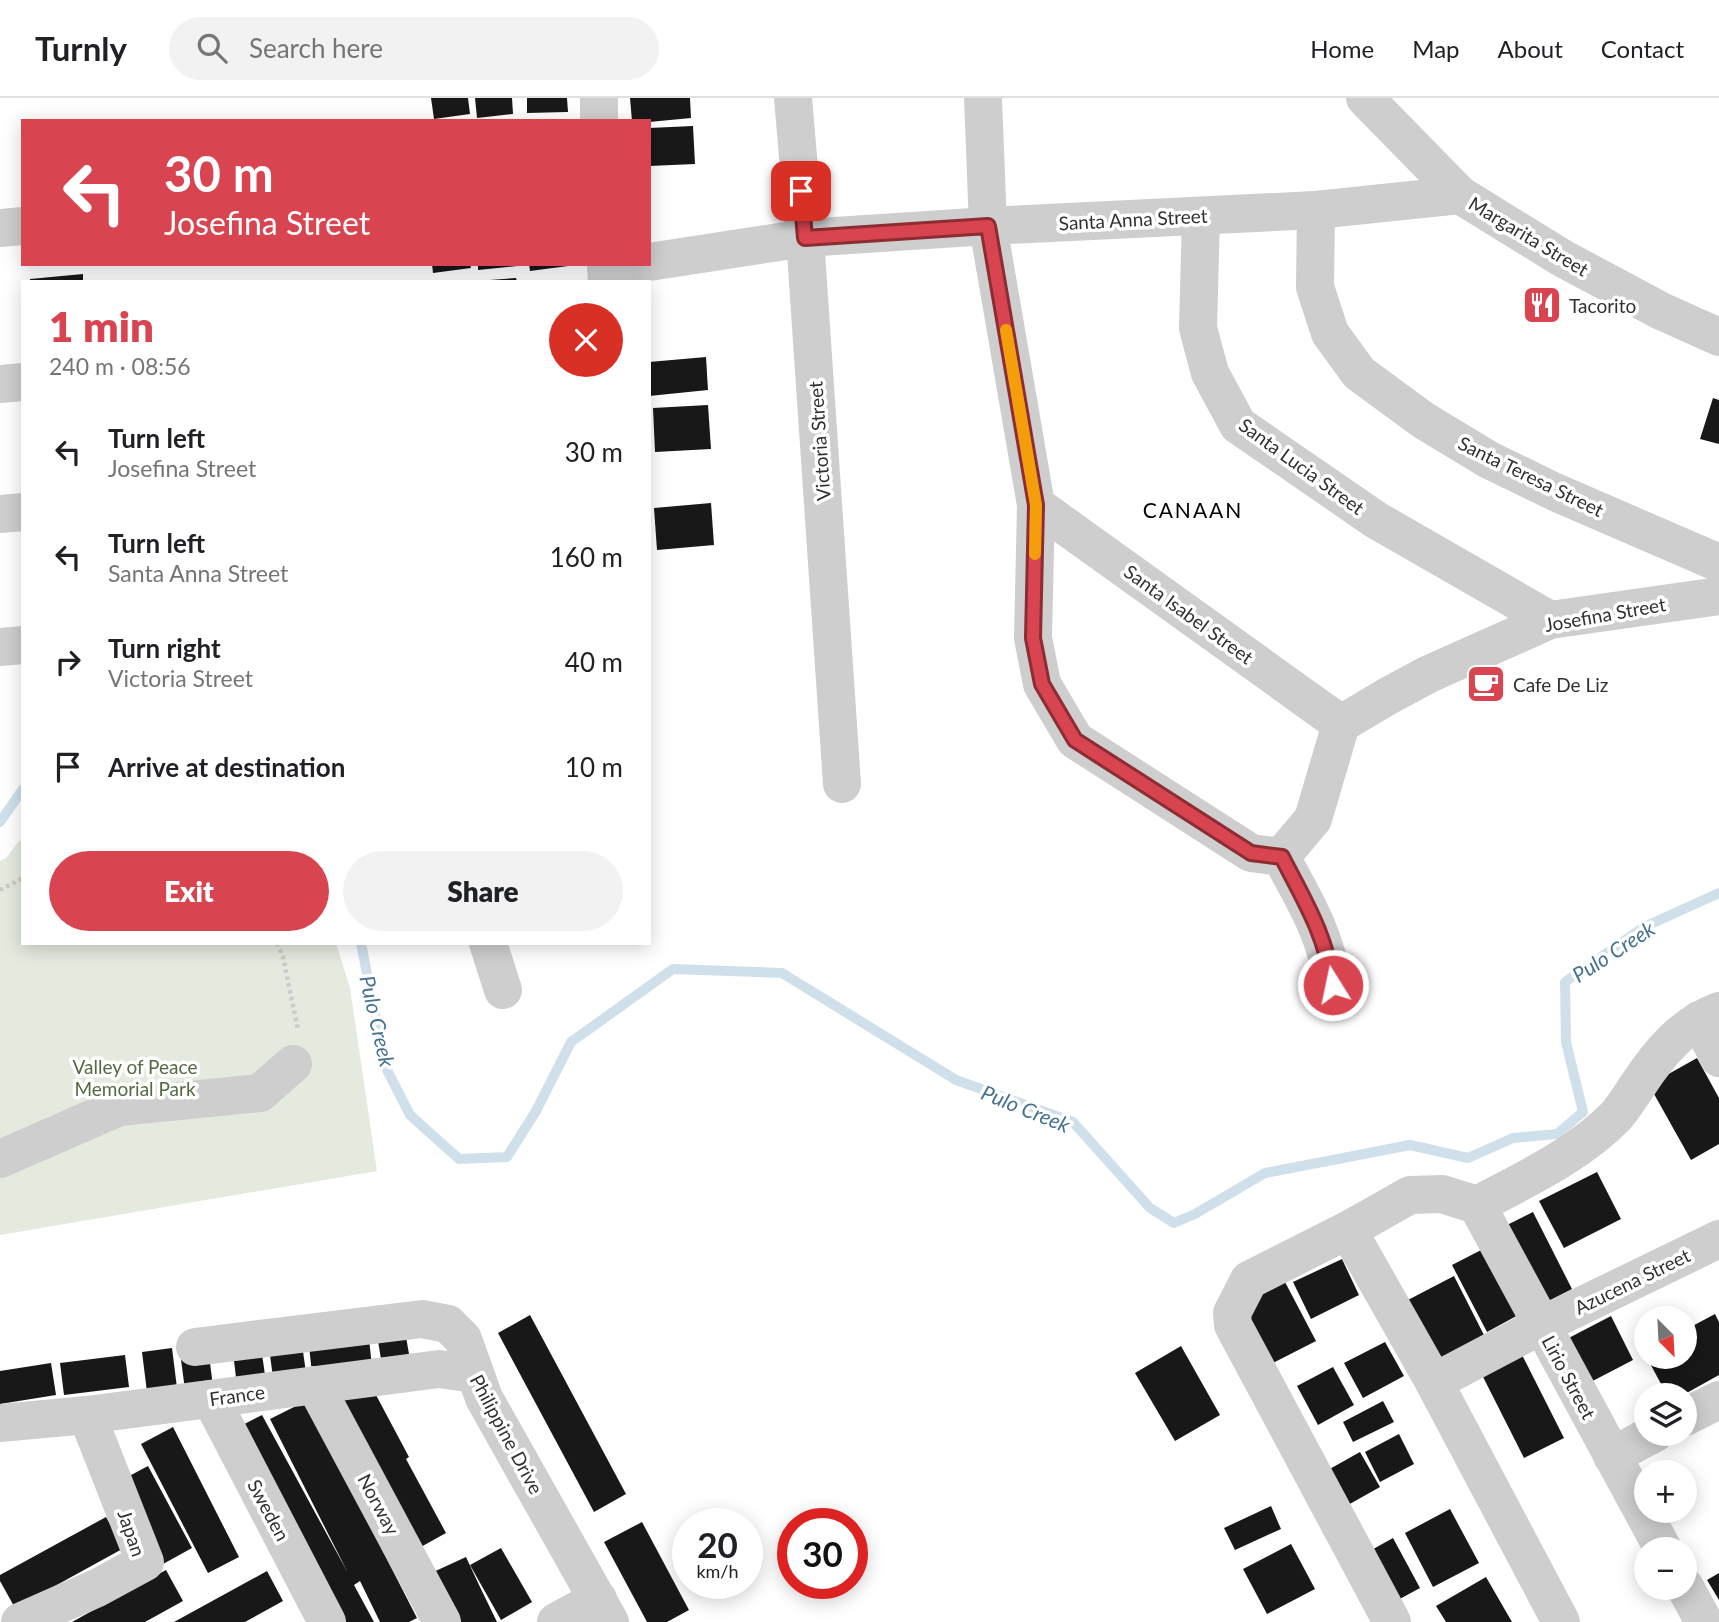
<!DOCTYPE html>
<html lang="en">
<head>
<meta charset="utf-8">
<style>
  :root { --surface:#fff; --page:#f2f2f2; --text:#202124; --muted:#757577; --line:#e0e0e0; --accent:#d8444f }
  body { margin:0; font-family:Lato,sans-serif; background:var(--page); color:var(--text); height:100vh; display:flex; flex-direction:column; font-size:26px; white-space:nowrap }
  * { box-sizing:border-box; margin:0 }
  p { font-size:23px; color:var(--muted) }
  .icon { flex:none; width:38px; height:38px; fill:none; stroke:currentColor; stroke-width:2; stroke-linecap:round; stroke-linejoin:round }
  .map { position:relative; flex:1; overflow:hidden }
  .details { position:absolute; left:21px; top:182px; width:630px; height:665px; display:flex; flex-direction:column; background:var(--surface); border-radius:0px; box-shadow:0 4px 18px #0003 }
  .details>* { flex:none }
  .guide { position:absolute; left:21px; top:21px; width:630px; height:147px; border-radius:0px; box-shadow:0 4px 18px #0003; background:#d8444f; color:#fff; overflow:hidden }
  .needle { width:46px; rotate:156deg }
  .tools { position:absolute; left:1634px; top:1208px; display:grid; gap:14px }
  .tools a { display:grid; place-items:center; width:63px; height:63px; border-radius:50%; background:var(--surface); box-shadow:0 4px 18px #0003; font-size:35px }
  .speed { position:absolute; left:672px; top:1410px; display:flex; gap:14px; font-size:35px; font-weight:700; text-align:center }
  .speed>* { display:grid; place-content:center; width:91px; height:91px; border-radius:50%; background:var(--surface); box-shadow:0 4px 18px #0003; line-height:1 }
  .speed small { font-size:18px; font-weight:400 }
  .speed .limit { border:10px solid #d22; background:#fff; color:#111 }
  .pin { position:absolute; display:grid; place-items:center; width:60px; height:60px; color:#fff; margin:-30px; border-radius:14px; box-shadow:0 4px 10px #0006 }
  .me { position:absolute; width:77px; margin:-38px; rotate:350deg; stroke-linejoin:round; filter:drop-shadow(0 0 5px #0008) }
  .turn { display:flex; align-items:center; gap:24px; height:147px; padding:0 28px; font-size:32px }
  .turn .icon { width:91px; height:91px; stroke-width:2.5 }
  .turn b { display:block; font-size:49px; line-height:60px }
  .round { display:grid; place-items:center; flex:none; width:74px; height:74px; border-radius:37px; background:var(--page) }
  .summary { display:flex; align-items:center; justify-content:space-between; height:119px; padding:0 28px }
  h1 { font-size:42px; font-weight:800; line-height:52px; color:var(--accent) }
  .button { display:flex; gap:14px; margin-top:auto; padding:14px 28px }
  .button a { flex:1; height:80px; border-radius:42px; background:var(--accent); color:#fff; font-size:28px; font-weight:800; line-height:80px; text-align:center }
  .button a+a { background:var(--page); color:var(--text) }
  ul { padding:0; list-style:none }
  li { display:flex; align-items:center; gap:21px; height:105px; padding:0 28px }
  li div { flex:1 }
  li b { display:block; font-size:26px }
  li em { font-style:normal }
  header { display:flex; align-items:center; gap:42px; box-sizing:border-box; height:98px; padding:0 35px; background:var(--surface); border-bottom:2px solid var(--line) }
  header strong { font-size:33px }
  nav { display:flex; gap:38px; margin-inline-start:auto; font-size:24px }
  .search { width:490px; height:63px; background:var(--page); display:flex; align-items:center; gap:18px; box-sizing:border-box; padding:0 24px; border-radius:38px; color:var(--muted); font-size:26px }
  .map>svg:first-child { display:block }
</style>
</head>
<body>
<header>
<strong>Turnly</strong>
<div class="search"><svg class="icon" aria-label="search" viewBox="0 0 24 24"><circle cx="10" cy="10" r="6"/><path d="M15 15l6 6"/></svg>Search here</div>
<nav><a>Home</a><a>Map</a><a>About</a><a>Contact</a></nav>
</header>
<div class="map">
<svg width="1719" height="1524" viewBox="0 0 1719 1524">
  <rect width="100%" height="100%" fill="#fff"/>
  <polygon fill="#e4eade" points="23,738 23,845 336,845 350,890 377,1073 0,1137 0,763 6,760"/>
  <g fill="none" stroke-linecap="round" stroke-linejoin="round">
    <g stroke="#cfe0eb" stroke-width="10">
      <polyline points="0,724 23,691"/>
      <polyline points="361,845 385,968 410,1017 459,1061 507,1059 536,1013 571,944 673,871 782,875 956,982 1073,1024 1150,1110 1174,1125 1195,1116 1265,1075 1410,1047 1468,1060 1513,1040 1557,1036 1583,1014 1566,944 1565,884 1644,829 1719,795"/>
    </g>
  </g>
  <g fill="#181818">
    <polygon points="431,0 468,0 470,16 434,21"/>
    <polygon points="475,0 512,0 513,16 477,20"/>
    <polygon points="527,0 567,0 568,14 527,15"/>
    <polygon points="630,0 690,0 691,20 649,24 632,23"/>
    <polygon points="693,28 695,66 649,68 649,30"/>
    <polygon points="432,166 470,166 471,170 433,175"/>
    <polygon points="478,166 517,166 517,168 478,172"/>
    <polygon points="529,166 568,166 568,168 530,173"/>
    <polygon points="83,176 83,184 30,184 30,181"/>
    <polygon points="516,180 517,184 490,184 490,182"/>
    <polygon points="706,259 708,292 649,298 649,264"/>
    <polygon points="1713,300 1719,302 1719,346 1700,341"/>
    <polygon points="708,307 711,351 655,354 653,310"/>
    <polygon points="711,405 714,447 657,452 654,410"/>
    <polygon points="1697,960 1719,1000 1719,1046 1691,1062 1649,987"/>
    <polygon points="1597,1074 1621,1121 1564,1150 1539,1103"/>
    <polygon points="1533,1114 1572,1191 1539,1208 1499,1131"/>
    <polygon points="1487,1149 1522,1215 1487,1234 1452,1167"/>
    <polygon points="1342,1161 1359,1197 1311,1221 1293,1184"/>
    <polygon points="1454,1178 1487,1243 1439,1268 1406,1203"/>
    <polygon points="1285,1184 1316,1243 1267,1268 1236,1209"/>
    <polygon points="1715,1216 1719,1224 1719,1277 1683,1297 1667,1297 1646,1258 1685,1258 1685,1232"/>
    <polygon points="530,1217 626,1396 594,1414 498,1235"/>
    <polygon points="1611,1218 1633,1262 1585,1287 1563,1243"/>
    <polygon points="404,1227 410,1262 382,1267 376,1231"/>
    <polygon points="368,1231 372,1269 312,1276 308,1238"/>
    <polygon points="301,1239 306,1275 273,1279 268,1243"/>
    <polygon points="260,1242 266,1284 237,1288 232,1246"/>
    <polygon points="1385,1244 1404,1278 1363,1300 1344,1265"/>
    <polygon points="1517,1247 1564,1340 1524,1360 1477,1267"/>
    <polygon points="1181,1248 1220,1317 1175,1343 1135,1275"/>
    <polygon points="172,1250 177,1290 147,1294 142,1254"/>
    <polygon points="208,1250 213,1288 185,1292 180,1254"/>
    <polygon points="125,1257 129,1289 64,1297 60,1265"/>
    <polygon points="51,1265 56,1297 0,1306 0,1273"/>
    <polygon points="1333,1269 1354,1307 1318,1327 1297,1288"/>
    <polygon points="368,1282 409,1359 406,1361 446,1435 419,1450 338,1298"/>
    <polygon points="306,1303 417,1520 409,1524 380,1524 360,1483 354,1487 374,1524 331,1524 229,1334 262,1317 348,1475 270,1321"/>
    <polygon points="1383,1303 1394,1324 1353,1344 1343,1324"/>
    <polygon points="173,1329 239,1459 208,1475 141,1346"/>
    <polygon points="1399,1336 1414,1366 1380,1384 1365,1354"/>
    <polygon points="1360,1354 1380,1389 1339,1412 1319,1377"/>
    <polygon points="148,1368 192,1450 163,1466 118,1384"/>
    <polygon points="1271,1408 1281,1431 1235,1452 1224,1430"/>
    <polygon points="1450,1411 1479,1465 1433,1489 1405,1435"/>
    <polygon points="106,1419 124,1450 15,1510 0,1483 0,1477"/>
    <polygon points="642,1424 689,1512 667,1524 647,1524 604,1444"/>
    <polygon points="1393,1440 1420,1490 1385,1509 1359,1459"/>
    <polygon points="1291,1446 1315,1491 1267,1516 1243,1471"/>
    <polygon points="501,1450 532,1504 501,1522 470,1467"/>
    <polygon points="466,1459 480,1489 497,1524 455,1524 429,1476"/>
    <polygon points="166,1472 183,1503 145,1524 72,1524"/>
    <polygon points="267,1473 283,1503 245,1524 174,1524"/>
    <polygon points="1719,1475 1719,1502 1707,1482"/>
    <polygon points="1486,1479 1512,1524 1446,1524 1436,1508"/>
  </g>
  <g fill="none" stroke-linecap="round" stroke-linejoin="round">
    <g stroke="#cbcbcb" stroke-width="4.5" stroke-dasharray="3.5 3.5" stroke-linecap="butt">
      <polyline points="0,792 23,780"/>
      <polyline points="277,845 283,859 298,932"/>
    </g>
    <g stroke="#cecece" stroke-width="38">
      <polyline points="599,0 599,23"/>
      <polyline points="793,0 805,140 842,686"/>
      <polyline points="983,0 988,128 1036,407 1033,540 1042,586 1075,642 1251,755 1281,759"/>
      <polyline points="1365,0 1460,97 1562,160 1661,213 1719,239"/>
      <polyline points="1316,112 1315,189 1330,235 1359,275 1423,322 1489,362 1555,394 1719,465"/>
      <polyline points="1201,118 1198,230 1210,275 1238,327 1376,422 1550,522"/>
      <polyline points="0,130 23,128"/>
      <polyline points="649,164 805,140 988,128 1316,112 1460,97"/>
      <polyline points="607,184 606,171 638,166"/>
      <polyline points="0,286 23,284"/>
      <polyline points="1036,407 1341,626"/>
      <polyline points="0,416 23,414"/>
      <polyline points="0,549 23,547"/>
      <polyline points="1281,759 1313,721 1341,626 1388,598 1429,576 1550,522 1719,498"/>
      <path d="M1281 759C1305 803 1326 837 1333 887"/>
      <polyline points="488,845 503,892"/>
      <polyline points="1699,922 1719,960"/>
      <polyline points="0,1061 119,1009 260,995 293,966"/>
      <polyline points="1477,1107 1663,1451"/>
      <path d="M1348 1132 1410 1097 1442 1096 1477 1107C1524 1082 1578 1057 1616 1018 1624 1009 1631 997 1638 987 1659 955 1682 927 1719 913"/>
      <polyline points="195,1249 422,1221 448,1226 463,1241 484,1300 610,1524"/>
      <polyline points="1434,1284 1542,1227 1719,1141"/>
      <polyline points="315,1287 442,1524"/>
      <polyline points="211,1301 327,1524"/>
      <polyline points="1685,1319 1719,1302"/>
      <polyline points="0,1325 87,1317 439,1271 474,1276"/>
      <polyline points="1612,1358 1655,1335"/>
      <polyline points="1685,1489 1704,1524"/>
      <polyline points="20,1524 97,1490 145,1464 87,1317"/>
      <polyline points="556,1524 598,1501"/>
      <polyline points="1392,1524 1233,1227 1232,1215 1249,1182 1348,1132 1434,1284 1561,1524"/>
    </g>
  </g>
  <g fill="none" stroke-linecap="round" stroke-linejoin="round">
    <g stroke="#8c2c33" stroke-width="18">
      <path id="route" d="M801 93 805 140 988 128 1036 407 1033 540 1042 586 1075 642 1251 755 1282 759C1305 804 1325 835 1333 887"/>
    </g>
    <use href="#route" stroke="#d8444f" stroke-width="12"/>
    <polyline stroke="#f59e0b" stroke-width="12" points="1006,232 1036,407 1035,456"/>
  </g>
  <defs>
    <g id="restaurant-square" transform="scale(2.0125)"><rect x="-9" y="-9" width="18" height="18" rx="4" fill="#d8444f" stroke="#fff"/><path d="M-5-6h1v4h1v-4h1v4h1v-4h1v5L-1.5 .5V6h-2V.5L-5-1ZM5-6V6H3V1.5H1.5Q1.5-4 5-6Z" fill="#fff"/></g>
    <g id="cafe-square" transform="scale(2.0125)"><rect x="-9" y="-9" width="18" height="18" rx="4" fill="#d8444f" stroke="#fff"/><path d="M-5.5-4.5H6V0H3Q3 3.5 0 3.5H-2.5Q-5.5 3.5-5.5 0ZM3-3.2v2h1.7v-2ZM-6 4.5H4V6H-6Z" fill="#fff"/></g>
  </defs>
  <g fill-rule="evenodd">
    <use href="#restaurant-square" x="1542" y="207"/>
    <use href="#cafe-square" x="1486" y="586"/>
  </g>
  <g text-anchor="middle" dominant-baseline="central" stroke-width="7" stroke-linejoin="round" paint-order="stroke">
    <g font-size="19" fill="#313131" stroke="#fff">
      <text transform="translate(1133 121) rotate(-3)">Santa Anna Street</text>
      <text transform="translate(1529 138) rotate(31)">Margarita Street</text>
      <text transform="translate(819 343) rotate(-94)">Victoria Street</text>
      <text transform="translate(1302 368) rotate(36)">Santa Lucia Street</text>
      <text transform="translate(1531 378) rotate(26)">Santa Teresa Street</text>
      <text transform="translate(1189 516) rotate(36)">Santa Isabel Street</text>
      <text transform="translate(1605 516) rotate(-10)">Josefina Street</text>
      <text transform="translate(1632 1183) rotate(-26)">Azucena Street</text>
      <text transform="translate(1569 1279) rotate(62)">Lirio Street</text>
      <text transform="translate(237 1297) rotate(-8)">France</text>
      <text transform="translate(507 1336) rotate(62)">Philippine Drive</text>
      <text transform="translate(379 1406) rotate(62)">Norway</text>
      <text transform="translate(269 1412) rotate(62)">Sweden</text>
      <text transform="translate(132 1435) rotate(71)">Japan</text>
    </g>
    <g font-size="19" fill="#313131" stroke="#fff" text-anchor="start">
      <text x="1569" y="207">Tacorito</text>
      <text x="1513" y="586">Cafe De Liz</text>
    </g>
    <g font-size="19" fill="#556a42" stroke="#fff">
      <text x="135" y="968">Valley of Peace<tspan x="135" dy="22">Memorial Park</tspan></text>
    </g>
    <g font-size="21" letter-spacing="2" fill="#000" stroke="#fff">
      <text x="1193" y="411">CANAAN</text>
    </g>
    <g font-size="21" font-style="italic" fill="#45728e" stroke="#fff">
      <text transform="translate(1613 853) rotate(-33)">Pulo Creek</text>
      <text transform="translate(378 923) rotate(77)">Pulo Creek</text>
      <text transform="translate(1026 1010) rotate(22)">Pulo Creek</text>
    </g>
  </g>
</svg>
<div class="tools">
<a><svg class="needle" viewBox="-14 -14 28 28"><path d="M0-13l5 13h-10z" fill="#e53935"/><path d="M0 13l5-13h-10z" fill="#757577"/></svg></a>
<a><svg class="icon" aria-label="layers" viewBox="0 0 24 24"><path d="M12 4l9 5-9 5-9-5zM3 14l9 5 9-5"/></svg></a>
<a>+</a>
<a>−</a>
</div>
<div class="speed"><div>20<small>km/h</small></div><div class="limit">30</div></div>
<div class="pin" style="left:801px;top:93px;background:#d93025"><svg class="icon" aria-label="arrive" viewBox="0 0 24 24"><path d="M6 21V4h12l-3 4 3 4H6"/></svg></div>
<svg class="me" style="left:1333px;top:887px" viewBox="-20 -20 40 40"><circle r="17" fill="#d8444f" stroke="#fff" stroke-width="3"/><path d="M0-11L8 9 0 5-8 9z" fill="#fff"/></svg>
<div class="guide">
<div class="turn"><svg class="icon" aria-label="left" viewBox="0 0 24 24"><path d="M17 20v-9H6M10 6l-5 5 5 5"/></svg><div><b>30 m</b>Josefina Street</div></div>
</div>
<section class="details">
<div class="summary"><div><h1>1 min</h1><p>240 m · 08:56</p></div><a class="round" style="background:#d93025;color:#fff"><svg class="icon" aria-label="close" viewBox="0 0 24 24"><path d="M6 6l12 12M18 6L6 18"/></svg></a></div>
<ul>
<li><svg class="icon" aria-label="left" viewBox="0 0 24 24"><path d="M17 20v-9H6M10 6l-5 5 5 5"/></svg><div><b>Turn left</b><p>Josefina Street</p></div><em>30 m</em></li>
<li><svg class="icon" aria-label="left" viewBox="0 0 24 24"><path d="M17 20v-9H6M10 6l-5 5 5 5"/></svg><div><b>Turn left</b><p>Santa Anna Street</p></div><em>160 m</em></li>
<li><svg class="icon" aria-label="right" viewBox="0 0 24 24"><path d="M7 20v-9h11M14 6l5 5-5 5"/></svg><div><b>Turn right</b><p>Victoria Street</p></div><em>40 m</em></li>
<li><svg class="icon" aria-label="arrive" viewBox="0 0 24 24"><path d="M6 21V4h12l-3 4 3 4H6"/></svg><div><b>Arrive at destination</b></div><em>10 m</em></li>
</ul>
<div class="button"><a>Exit</a><a>Share</a></div>
</section>
</div>
</body>
</html>
